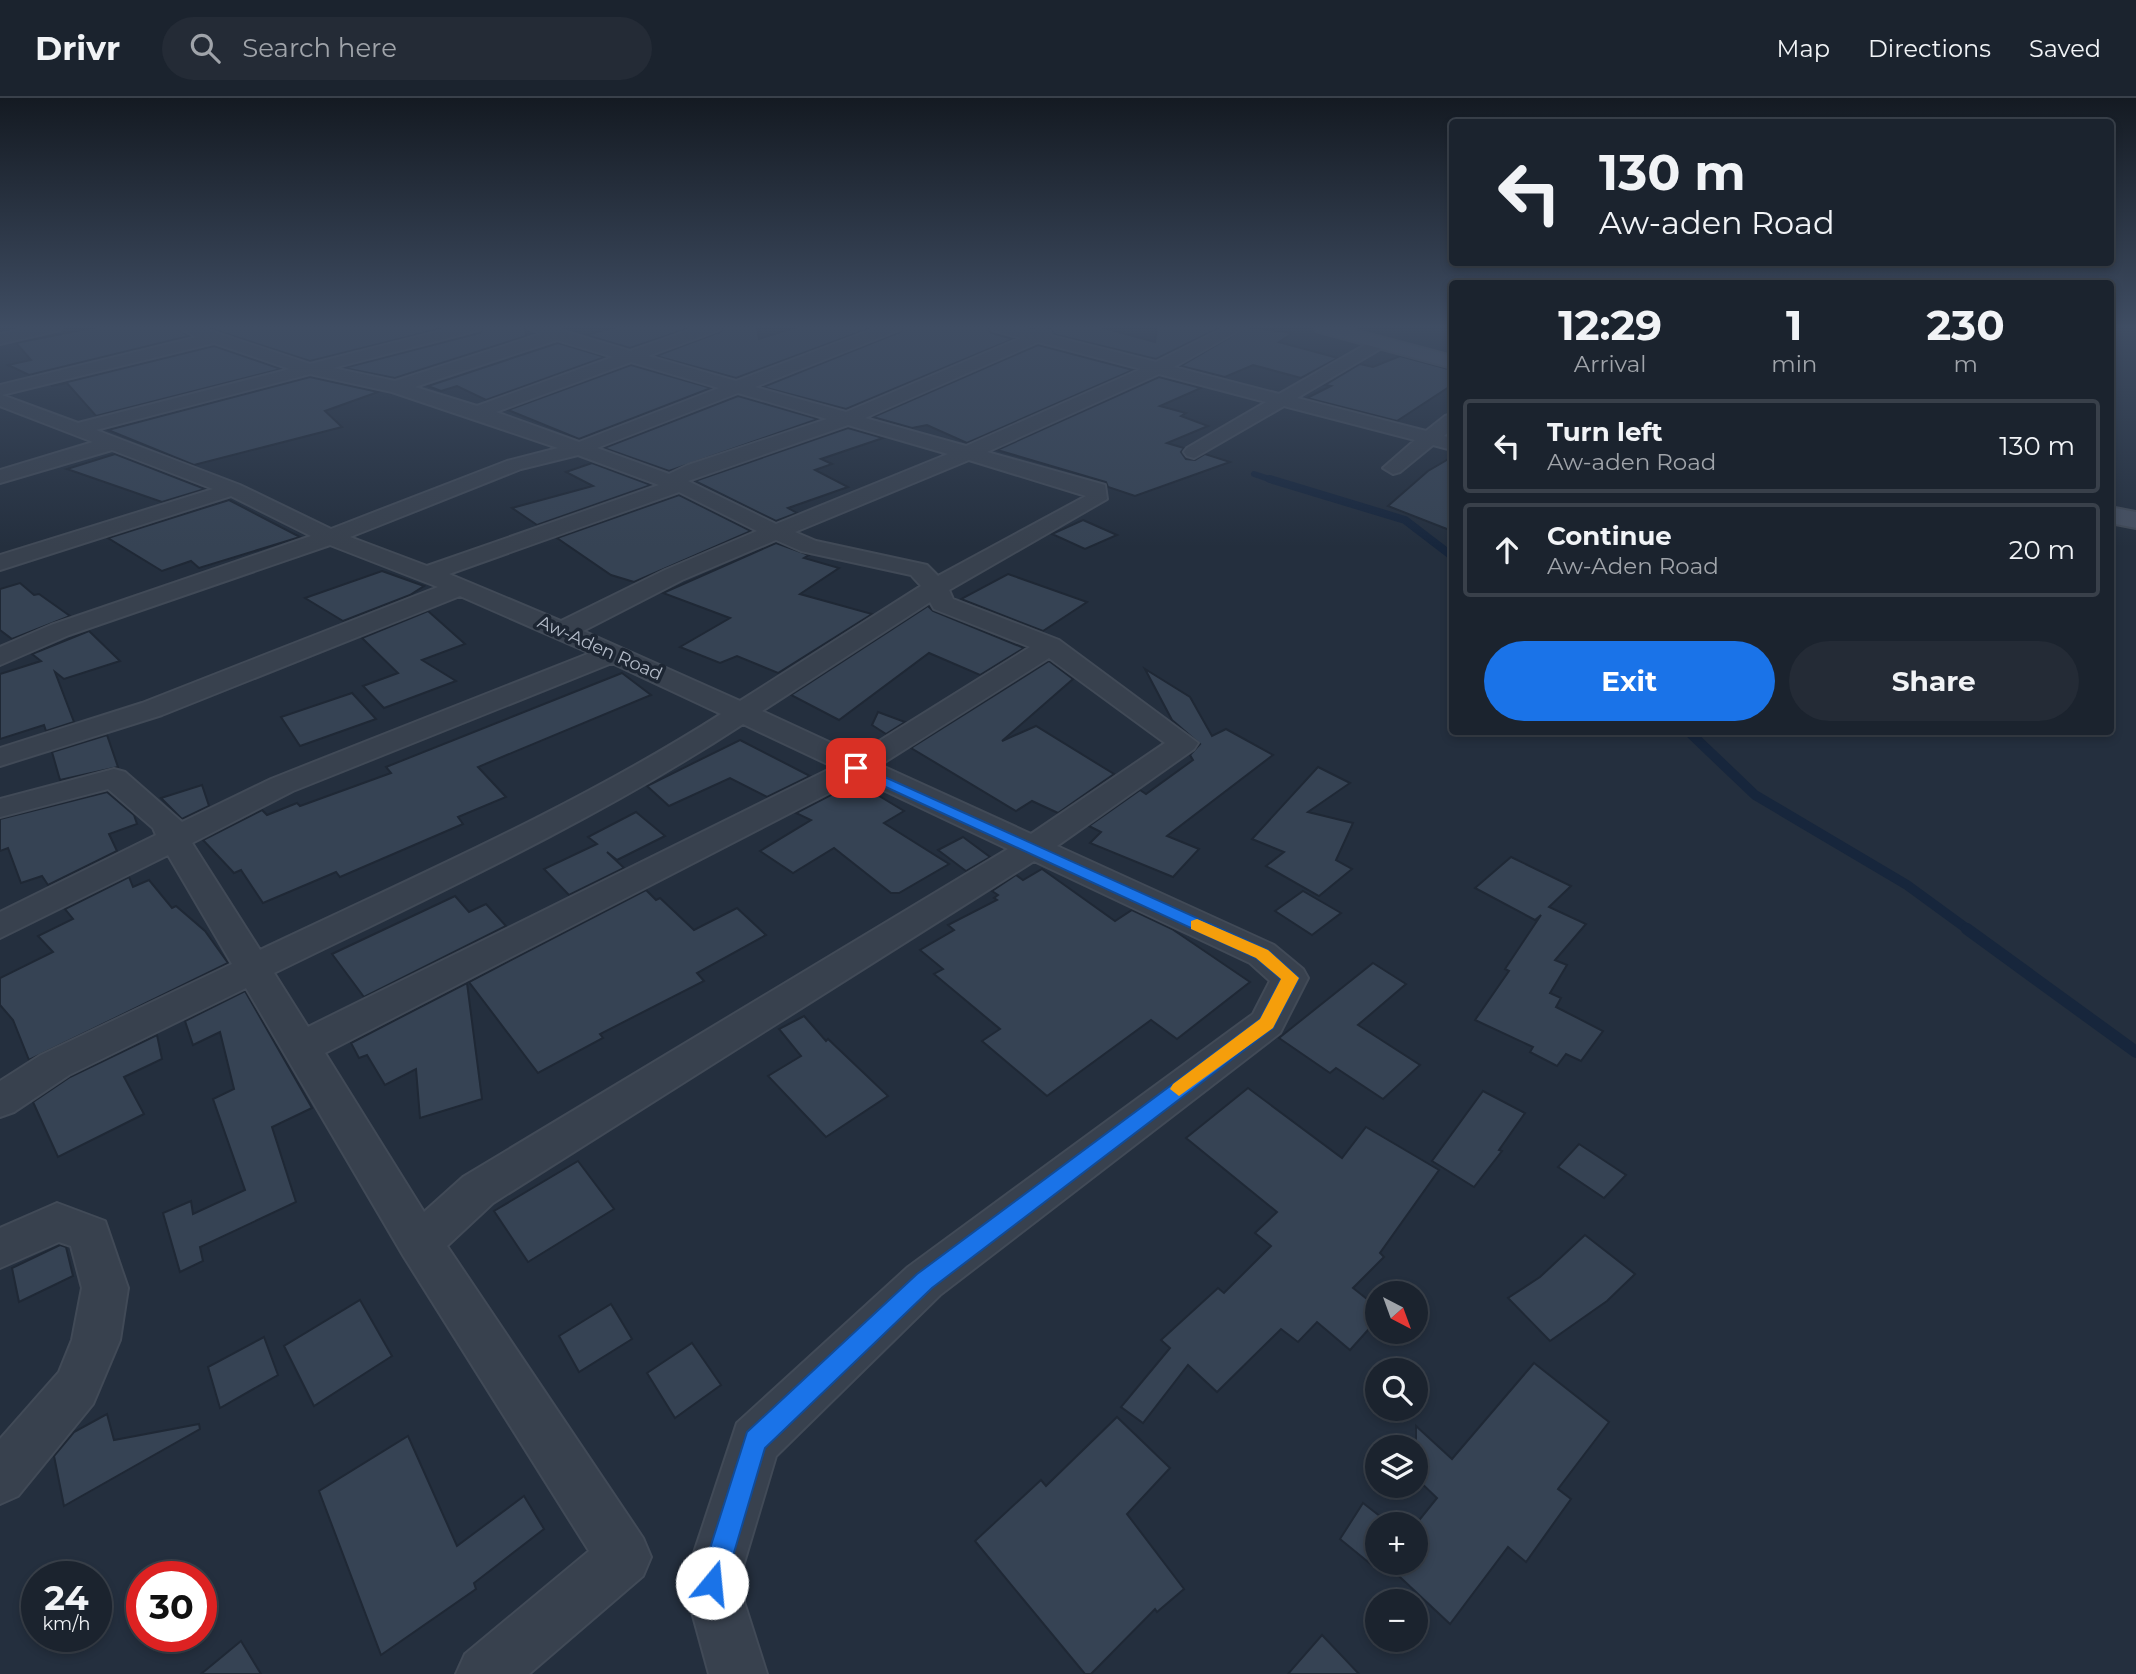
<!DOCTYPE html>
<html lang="en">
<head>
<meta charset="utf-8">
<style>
  :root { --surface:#1b232e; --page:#242b36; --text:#f1f3f6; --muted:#a0a4aa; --line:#39404a; --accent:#1a73e8 }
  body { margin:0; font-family:Montserrat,sans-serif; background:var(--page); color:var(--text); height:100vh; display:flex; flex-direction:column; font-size:26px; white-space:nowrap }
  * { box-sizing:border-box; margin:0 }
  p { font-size:23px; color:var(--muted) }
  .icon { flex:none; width:38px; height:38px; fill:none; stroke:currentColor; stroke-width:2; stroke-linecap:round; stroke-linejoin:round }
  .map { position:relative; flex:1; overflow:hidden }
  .panel { position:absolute; left:1449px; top:182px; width:665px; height:455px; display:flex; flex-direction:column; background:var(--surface); border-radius:7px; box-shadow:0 4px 10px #0003,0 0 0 2px var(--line) }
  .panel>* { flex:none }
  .top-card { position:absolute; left:1449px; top:21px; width:665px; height:147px; border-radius:7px; box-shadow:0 4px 10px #0003,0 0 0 2px var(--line); background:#1b232e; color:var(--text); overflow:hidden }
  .needle { width:46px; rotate:139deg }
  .controls { position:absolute; left:1365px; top:1183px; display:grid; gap:14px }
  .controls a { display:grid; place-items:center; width:63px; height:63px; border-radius:50%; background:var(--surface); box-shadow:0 4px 10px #0003,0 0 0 2px var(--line); font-size:35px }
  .speed { position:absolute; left:21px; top:1463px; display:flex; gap:14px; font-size:35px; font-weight:700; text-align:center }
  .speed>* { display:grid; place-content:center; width:91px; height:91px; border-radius:50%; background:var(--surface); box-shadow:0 4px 10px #0003,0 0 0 2px var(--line); line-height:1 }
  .speed small { font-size:18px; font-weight:400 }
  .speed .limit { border:10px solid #d22; background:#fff; color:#111 }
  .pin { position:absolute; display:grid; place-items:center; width:60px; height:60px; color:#fff; margin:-30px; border-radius:14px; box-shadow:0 4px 10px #0006 }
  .me { position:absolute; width:77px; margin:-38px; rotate:17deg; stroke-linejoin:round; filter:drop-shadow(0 0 5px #0008) }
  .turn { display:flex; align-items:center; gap:24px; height:147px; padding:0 35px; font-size:32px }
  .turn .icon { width:91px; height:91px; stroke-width:2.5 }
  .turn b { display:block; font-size:49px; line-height:60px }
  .eta { display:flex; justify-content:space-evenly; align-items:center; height:119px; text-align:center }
  .eta b { font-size:42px; font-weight:700; line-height:49px }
  .button { display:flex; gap:14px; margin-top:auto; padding:14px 35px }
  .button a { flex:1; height:80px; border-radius:42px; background:var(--accent); color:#fff; font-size:28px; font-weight:700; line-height:80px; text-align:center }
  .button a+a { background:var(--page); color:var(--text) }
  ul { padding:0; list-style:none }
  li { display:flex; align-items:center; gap:21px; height:94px; margin:0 14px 10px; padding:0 21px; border:4px solid var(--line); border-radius:7px }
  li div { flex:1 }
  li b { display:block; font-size:26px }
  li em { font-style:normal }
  header { display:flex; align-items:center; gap:42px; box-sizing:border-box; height:98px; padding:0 35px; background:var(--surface); border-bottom:2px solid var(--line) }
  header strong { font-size:33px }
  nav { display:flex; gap:38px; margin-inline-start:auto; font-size:24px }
  .search { width:490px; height:63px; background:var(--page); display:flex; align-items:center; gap:18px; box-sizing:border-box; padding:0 24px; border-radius:38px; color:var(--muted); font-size:26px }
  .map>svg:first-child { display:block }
</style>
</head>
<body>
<header>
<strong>Drivr</strong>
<div class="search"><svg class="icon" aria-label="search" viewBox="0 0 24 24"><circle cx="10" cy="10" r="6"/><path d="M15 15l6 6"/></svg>Search here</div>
<nav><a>Map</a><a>Directions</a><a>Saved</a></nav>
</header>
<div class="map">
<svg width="2136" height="1576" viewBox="0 0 2136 1576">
  <rect width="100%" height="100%" fill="#242f3e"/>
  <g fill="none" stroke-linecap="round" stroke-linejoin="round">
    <polyline stroke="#17263c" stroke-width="6" points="1254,376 1275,383"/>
    <polyline stroke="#17263c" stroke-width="8" points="1270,381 1405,422 1452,458"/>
    <polyline stroke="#17263c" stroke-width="10" points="1689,634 1755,697 1907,787 1970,833"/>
    <polyline stroke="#17263c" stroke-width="12" points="1967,831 2136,954"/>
  </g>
  <g fill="#364354" stroke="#1f2835" stroke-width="2">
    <polygon points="97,229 174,229 189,238 29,277 8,267 31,262 16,245"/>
    <polygon points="206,229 447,229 310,263"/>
    <polygon points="484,229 525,229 526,238 395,280 344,270 480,235"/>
    <polygon points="616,229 692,229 630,250 586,237"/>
    <polygon points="724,229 757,229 759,241 796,229 873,229 736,280 656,258 720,234"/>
    <polygon points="904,229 987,229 991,235 1013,241 846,311 763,289 900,234"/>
    <polygon points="1019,229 1100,229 1155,244 1157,229 1221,229 1156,261 1053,236 1051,230"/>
    <polygon points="1247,229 1293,235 1279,244 1338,260 1301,280 1253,267 1225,279 1181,268"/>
    <polygon points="558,245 605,259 486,302 457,288 441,293 428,288"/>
    <polygon points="1038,247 1133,272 967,345 927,327 912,330 873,319"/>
    <polygon points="214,248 281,271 96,318 67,285 51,288"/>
    <polygon points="1400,258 1452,272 1452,287 1397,323 1307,300 1331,288 1325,287 1360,266 1373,269"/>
    <polygon points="631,267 711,290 579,341 508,312"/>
    <polygon points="310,279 378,294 325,313 342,329 194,367 108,332"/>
    <polygon points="1159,279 1201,290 1160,308 1186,315 1181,318 1208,328 1167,345 1184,350 1181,354 1186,361 1195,362 1205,356 1230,364 1135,398 1108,389 1106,384 997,352"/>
    <polygon points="738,298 818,321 669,373 604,350"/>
    <polygon points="848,330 883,340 821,361 832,366 815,372 848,389 788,410 797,415 776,423 695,383"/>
    <polygon points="115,356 205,391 162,404 67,371"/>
    <polygon points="1452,359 1452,433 1388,408 1428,373"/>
    <polygon points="592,365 651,387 537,427 512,410 593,388 566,374"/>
    <polygon points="679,397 751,433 634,484 611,477 557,440"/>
    <polygon points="229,402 300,439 199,470 191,463 162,473 108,440"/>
    <polygon points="1083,422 1117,437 1085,451 1052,436"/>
    <polygon points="776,445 809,457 804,460 839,470 800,496 872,516 778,575 737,558 720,565 680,549 730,520 663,495"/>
    <polygon points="382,473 424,488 410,497 343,523 305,500"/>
    <polygon points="1008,476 1087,504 1043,533 961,501"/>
    <polygon points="20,485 34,497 39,496 70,518 12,541 0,532 0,491"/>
    <polygon points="928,508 933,513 1024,550 980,577 929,555 839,622 791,597"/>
    <polygon points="428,513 465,546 422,562 456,583 384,610 363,588 398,575 362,540"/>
    <polygon points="89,533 120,563 64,581 55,574 74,624 46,633 44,627 0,641 0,576 41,563 32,556"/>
    <polygon points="1049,563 1073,581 1002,643 1036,628 1114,676 1058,715 1032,703 1016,713 911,650"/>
    <polygon points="1145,571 1190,599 1212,638 1226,631 1273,657 1167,738 1199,751 1173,779 1090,745 1101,734 1089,728 1140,692 1146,696 1193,662 1190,657 1200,646 1172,622"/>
    <polygon points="622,575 651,597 478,669 506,699 458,719 463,726 340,779 336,774 263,805 241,772 234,775 203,742 262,712 267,717 297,705 300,708 391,675 386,669"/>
    <polygon points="352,595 376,621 300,648 281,619"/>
    <polygon points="878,614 905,624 886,636 872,627"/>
    <polygon points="107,637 118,669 60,682 52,654"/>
    <polygon points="740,642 810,678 767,699 730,680 669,708 647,688"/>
    <polygon points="1318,669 1350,685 1308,714 1353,725 1336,762 1352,771 1319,798 1266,768 1284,754 1252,741"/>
    <polygon points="856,684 904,713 884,725 949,766 899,795 891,795 834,750 793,775 760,753 811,722 796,715"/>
    <polygon points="202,687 209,708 182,721 161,700"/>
    <polygon points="107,694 134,717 137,726 109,736 117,753 48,787 42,778 21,785 8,750 0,753 0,721"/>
    <polygon points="636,714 665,738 617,762 607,754 624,770 569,797 544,771 597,746 588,739"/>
    <polygon points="963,739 990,759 966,773 938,752"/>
    <polygon points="1511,759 1571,788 1549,809 1586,826 1555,862 1567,867 1550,895 1561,900 1556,909 1603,933 1581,963 1566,956 1557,968 1530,954 1533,949 1475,922 1509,873 1505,871 1541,817 1535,822 1475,790"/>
    <polygon points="1042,771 1115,823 1132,812 1172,831 1250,884 1177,941 1151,922 1047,998 982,943 1000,931 934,876 943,871 920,852 954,832 948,827 997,802 994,800 998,797 992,793 1016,777 1023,782"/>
    <polygon points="129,779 133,789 149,782 172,810 176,808 205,833 228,865 29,962 13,922 0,907 0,880 53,854 38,838 73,821 65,811"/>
    <polygon points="646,792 656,802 660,800 694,832 737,810 766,837 697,875 704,883 600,936 603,940 538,975 469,884"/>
    <polygon points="1303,793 1341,815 1312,837 1275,813"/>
    <polygon points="455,798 469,814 486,806 506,828 364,899 332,856"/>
    <polygon points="1373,865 1406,886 1358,927 1420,967 1383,1001 1336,970 1330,975 1279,940"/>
    <polygon points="467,885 482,1001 420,1020 416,971 385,987 367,957 359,960 351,945"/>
    <polygon points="245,893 312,1010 272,1029 296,1104 200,1149 203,1163 180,1174 163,1115 191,1103 193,1116 245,1092 213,1001 234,991 220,934 193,947 185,923"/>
    <polygon points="804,918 826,943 828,941 888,998 826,1039 768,978 801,958 779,931"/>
    <polygon points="157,937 162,961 124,979 144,1016 58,1059 33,1004 70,979"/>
    <polygon points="1248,990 1342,1060 1366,1029 1439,1072 1380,1155 1384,1159 1353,1190 1377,1209 1377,1222 1350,1252 1317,1224 1298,1244 1281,1231 1217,1294 1188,1267 1143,1325 1121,1309 1170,1250 1161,1242 1218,1190 1224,1195 1271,1148 1255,1135 1277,1114 1186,1040"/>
    <polygon points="1483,993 1525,1015 1499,1052 1502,1053 1474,1089 1432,1063"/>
    <polygon points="1579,1046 1626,1077 1604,1100 1558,1069"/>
    <polygon points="578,1063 614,1111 528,1164 494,1113"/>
    <polygon points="1585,1137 1635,1176 1607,1203 1550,1243 1508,1200 1540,1179"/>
    <polygon points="60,1147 66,1149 73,1178 19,1204 12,1170"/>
    <polygon points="360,1202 392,1258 314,1308 284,1248"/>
    <polygon points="611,1206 632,1241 579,1274 559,1238"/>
    <polygon points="264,1239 278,1277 220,1310 208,1269"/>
    <polygon points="692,1245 721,1287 675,1320 647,1275"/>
    <polygon points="1534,1265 1609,1324 1558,1391 1571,1401 1526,1464 1508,1449 1450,1526 1385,1465 1416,1465 1416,1426 1437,1400 1416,1380 1416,1328 1452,1361"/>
    <polygon points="107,1316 114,1342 199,1326 200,1331 64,1408 54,1358 74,1334"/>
    <polygon points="1117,1319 1170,1370 1127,1416 1184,1491 1157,1514 1155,1511 1091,1576 1085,1576 975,1443 1041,1382 1046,1388"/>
    <polygon points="408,1338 457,1448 524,1398 544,1431 474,1485 476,1491 381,1557 319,1393"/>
    <polygon points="1363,1405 1390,1426 1377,1426 1377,1462 1373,1468 1340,1441"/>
    <polygon points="1322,1537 1359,1576 1288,1576"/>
    <polygon points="241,1543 261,1576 201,1576"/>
  </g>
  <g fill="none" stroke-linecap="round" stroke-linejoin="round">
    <g stroke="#414a57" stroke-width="4">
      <g id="street">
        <polygon points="34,229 62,229 60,232 0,246 0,236"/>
        <path d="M176 229H199L310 266 456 229H481L479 232 333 270 395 283 541 236 527 229H550L630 253 699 229H721L719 232 648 258 736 283 879 229H901L899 232 755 289 846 314 1021 240 992 232 990 229C1005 229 1018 231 1032 233 1039 233 1043 231 1050 233L1051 238 1156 264 1226 229H1245L1174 269 1279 296 1379 239 1387 244 1385 248 1297 300 1426 333 1445 318 1452 316V331L1444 338 1452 340V352L1433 347 1400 374 1393 376 1383 370 1415 342 1284 308 1194 360 1187 358 1184 354 1187 350 1266 304 1159 276 987 354 1105 387 1107 401 949 492 953 501 1059 542 1198 645 1194 651 1057 748 1274 847 1303 871 1308 880 1280 935 940 1197 776 1358 738 1485 767 1576H709L684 1485 737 1325 908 1169 1253 916 1270 883 1250 865 1034 763 493 1105 447 1148 643 1440 651 1459 643 1478 529 1576H456L465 1556 589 1453 404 1159 246 890 69 977 14 1014 0 1019V983L41 957 232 866 168 757 0 840V814L156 737 153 730 108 691 0 719V701L114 671 125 674 182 724 271 681 590 555 460 498 162 617 0 668V650L142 605 438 489 330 447 69 537 0 567V549L51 527 311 438 231 398 0 472V457L213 391 112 352 0 385V372L93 344 0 308V287L197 239ZM557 242 613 259 477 308 415 289ZM1038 244 1141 271 966 348 865 320ZM214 245 290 271 78 325 2 297ZM631 264 719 290 579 344 496 314ZM310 276 392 294 558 350 507 363 331 431 240 387 96 332ZM738 295 827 321 688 367 669 376 597 350ZM848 327 948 356 776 426 688 383ZM578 357 659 387 427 468 350 439 521 371ZM969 362 1086 398 938 478 927 467 816 443 795 434ZM679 394 757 433 665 472 561 523 449 476ZM776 442 801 453 911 477 921 488 740 603 583 533 682 482ZM930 504 934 511 1030 549 857 657 762 613ZM1049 560 1165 645 1031 736 880 667ZM612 565 721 616C575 709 416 778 260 852L192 745 293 693ZM743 626 834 669 308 929 274 875C433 797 595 723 743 626ZM858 680 1008 751 463 1079 424 1114 325 955Z"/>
        <polygon points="57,1105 105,1123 128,1190 120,1242 93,1306 18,1398 0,1406 0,1341 59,1274 72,1242 82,1190 71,1148 59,1144 0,1170 0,1130"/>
      </g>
    </g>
    <g stroke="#414a57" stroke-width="4">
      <g id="secondary">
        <polygon points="1314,229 1343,229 1452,258 1452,270 1316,233"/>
        <polygon points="2110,409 2136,414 2136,430 2110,425"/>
      </g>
    </g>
    <use href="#street" fill="#38414e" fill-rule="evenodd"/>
    <use href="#secondary" fill="#465061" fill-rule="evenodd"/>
  </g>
  <linearGradient id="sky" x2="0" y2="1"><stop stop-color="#141a22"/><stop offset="0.51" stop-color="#3f4d63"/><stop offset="1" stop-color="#3f4d63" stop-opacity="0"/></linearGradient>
  <rect width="2136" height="449" fill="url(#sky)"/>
  <polygon fill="#1a73e8" stroke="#114b97" stroke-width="2" points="856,666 1268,852 1299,880 1273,930 932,1190 765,1350 725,1485 721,1494 712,1498 702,1494 699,1485 747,1334 917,1176 1260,921 1281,881 1256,860 851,673 851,667"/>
  <polygon fill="#f59e0b" points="1197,821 1268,852 1299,880 1273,930 1179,998 1170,991 1173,986 1260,921 1281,881 1256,860 1191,831 1191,823"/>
  <g text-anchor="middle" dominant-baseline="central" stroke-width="7" stroke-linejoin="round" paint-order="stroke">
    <g font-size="18" fill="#b4bcc9" stroke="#1d2633">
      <text transform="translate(600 550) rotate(24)">Aw-Aden Road</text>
    </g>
  </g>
</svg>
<div class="controls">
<a><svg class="needle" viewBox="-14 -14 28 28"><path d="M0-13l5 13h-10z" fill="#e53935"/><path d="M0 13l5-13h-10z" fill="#a0a4aa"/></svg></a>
<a><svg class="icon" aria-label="search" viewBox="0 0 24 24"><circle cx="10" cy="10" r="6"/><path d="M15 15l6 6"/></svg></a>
<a><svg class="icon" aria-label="layers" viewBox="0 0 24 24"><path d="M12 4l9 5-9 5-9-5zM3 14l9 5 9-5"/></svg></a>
<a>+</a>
<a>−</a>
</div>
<div class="speed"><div>24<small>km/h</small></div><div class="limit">30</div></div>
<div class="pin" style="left:856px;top:670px;background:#d93025"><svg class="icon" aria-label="arrive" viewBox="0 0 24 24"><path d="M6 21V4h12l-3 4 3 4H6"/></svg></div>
<svg class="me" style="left:712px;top:1485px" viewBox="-20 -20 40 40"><circle r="19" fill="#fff"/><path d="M0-13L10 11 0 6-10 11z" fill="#1a73e8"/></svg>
<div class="top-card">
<div class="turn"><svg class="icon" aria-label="left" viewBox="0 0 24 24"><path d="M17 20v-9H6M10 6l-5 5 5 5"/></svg><div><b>130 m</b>Aw-aden Road</div></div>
</div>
<section class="panel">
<div class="eta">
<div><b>12:29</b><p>Arrival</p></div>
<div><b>1</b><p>min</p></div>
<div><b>230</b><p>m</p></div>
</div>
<ul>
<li><svg class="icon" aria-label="left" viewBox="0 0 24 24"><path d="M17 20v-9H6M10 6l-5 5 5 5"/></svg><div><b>Turn left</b><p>Aw-aden Road</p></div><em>130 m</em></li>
<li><svg class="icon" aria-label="ahead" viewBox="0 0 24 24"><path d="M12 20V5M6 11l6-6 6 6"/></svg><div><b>Continue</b><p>Aw-Aden Road</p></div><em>20 m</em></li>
</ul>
<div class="button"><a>Exit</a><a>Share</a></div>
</section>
</div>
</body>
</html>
